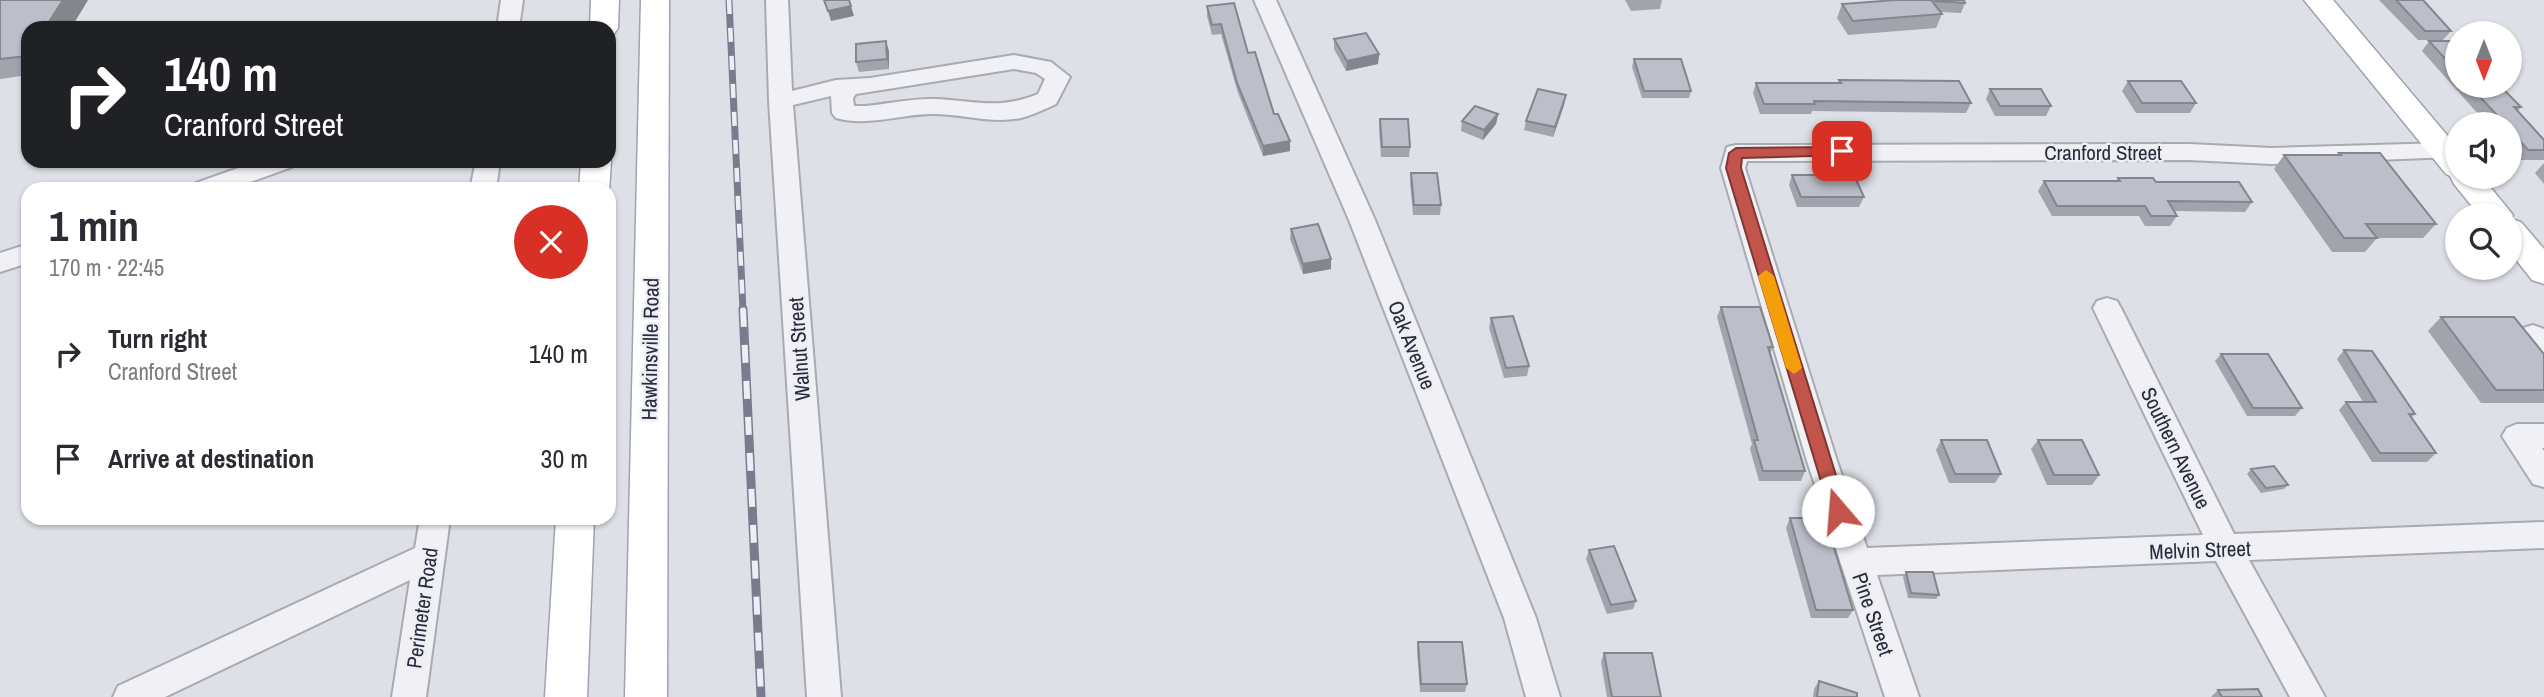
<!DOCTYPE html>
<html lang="en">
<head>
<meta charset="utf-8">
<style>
  :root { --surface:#fff; --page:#f2f2f3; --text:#2b2b33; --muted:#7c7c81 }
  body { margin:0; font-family:"Archivo Narrow",sans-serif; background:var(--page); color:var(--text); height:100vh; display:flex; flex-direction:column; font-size:26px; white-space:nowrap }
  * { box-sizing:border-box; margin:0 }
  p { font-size:23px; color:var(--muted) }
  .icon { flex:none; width:38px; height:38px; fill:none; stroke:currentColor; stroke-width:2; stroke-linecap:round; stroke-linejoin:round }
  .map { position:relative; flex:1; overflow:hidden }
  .drawer { position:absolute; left:21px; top:182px; width:595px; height:343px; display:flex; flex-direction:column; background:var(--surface); border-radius:21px; box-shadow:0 2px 5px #0004 }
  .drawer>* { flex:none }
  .banner { position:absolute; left:21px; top:21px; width:595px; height:147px; border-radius:21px; box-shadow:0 2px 5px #0004; background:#202124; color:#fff; overflow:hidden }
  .needle { width:46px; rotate:180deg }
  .controls { position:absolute; left:2445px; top:21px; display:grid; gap:14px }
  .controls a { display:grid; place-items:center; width:77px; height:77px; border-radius:50%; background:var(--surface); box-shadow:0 2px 5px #0004; font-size:35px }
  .pin { position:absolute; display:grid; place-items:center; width:60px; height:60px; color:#fff; margin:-30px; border-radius:14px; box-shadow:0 4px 10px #0006 }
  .me { position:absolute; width:77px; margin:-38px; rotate:342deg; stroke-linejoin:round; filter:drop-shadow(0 0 5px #0008) }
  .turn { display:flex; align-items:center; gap:24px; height:147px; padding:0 28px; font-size:32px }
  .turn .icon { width:91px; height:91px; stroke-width:2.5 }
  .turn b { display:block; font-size:49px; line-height:60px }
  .round { display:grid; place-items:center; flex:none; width:74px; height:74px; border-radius:37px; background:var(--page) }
  .summary { display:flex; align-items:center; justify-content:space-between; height:119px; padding:0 28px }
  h1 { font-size:42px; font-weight:700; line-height:52px }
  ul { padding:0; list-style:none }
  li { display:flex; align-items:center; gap:21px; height:105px; padding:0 28px }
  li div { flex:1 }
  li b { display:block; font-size:26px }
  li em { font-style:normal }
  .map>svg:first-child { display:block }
</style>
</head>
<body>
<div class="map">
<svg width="2544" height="697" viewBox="0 0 2544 697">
  <rect width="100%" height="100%" fill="#dee0e7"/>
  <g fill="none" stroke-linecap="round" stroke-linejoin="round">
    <g stroke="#a8aab4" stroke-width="4">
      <g id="minor">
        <polygon points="501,0 523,0 519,28 497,28"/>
        <path d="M766 0H788L792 91 836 80 870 78 1014 55 1051 62 1070 77 1056 104C1045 109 1033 115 1021 118 992 124 962 114 933 114 901 114 868 127 836 118L832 113 831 96 793 105 841 697H807L769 101ZM1014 69 1036 73 1045 79 1038 94C999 110 976 101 936 99 913 98 888 104 865 106H854L853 98 856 94Z"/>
        <polygon points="1254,0 1276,0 1375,220 1536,618 1560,697 1526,697 1504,618 1349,220"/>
        <polygon points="2444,143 2453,145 2456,151 2453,157 2272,164 2189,160 1747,161 1745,168 1837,461 1867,548 2203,535 2093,308 2097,301 2107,298 2117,301 2121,308 2234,534 2544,522 2544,548 2249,560 2325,697 2290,697 2216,561 1877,575 1919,697 1885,697 1807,461 1721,168 1727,147 1736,145 2189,144 2272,148"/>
        <polygon points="258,161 295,161 292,167 231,189 192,189 196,183"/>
        <polygon points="476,161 500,161 496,189 470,189"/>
        <polygon points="28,244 28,263 0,272 0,253"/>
        <polygon points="2533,325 2544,329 2544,360 2534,356 2519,335 2523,328"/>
        <polygon points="2517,424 2544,424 2544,448 2542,448 2544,451 2544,487 2533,484 2502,436 2507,428"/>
        <polygon points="420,518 450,518 426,697 392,697 410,580 165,697 113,697 118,686 415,548"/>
      </g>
    </g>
    <g stroke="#9ea2b1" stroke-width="3">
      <g id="major">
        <polygon points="591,0 619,0 618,28 614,34 609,35 609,28 590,28"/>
        <polygon points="641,0 669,0 667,697 625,697"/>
        <polygon points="2304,0 2333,0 2457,147 2457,177 2482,177 2513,215 2511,219 2521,222 2544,249 2544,284 2532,280 2510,252 2510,215 2479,215 2454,184 2450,176 2446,174"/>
        <polygon points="609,157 611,161 609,192 609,189 579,189 581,161 609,161"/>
        <polygon points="556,518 594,518 587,697 545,697"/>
      </g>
    </g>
    <use href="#minor" fill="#f1f1f5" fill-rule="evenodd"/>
    <use href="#major" fill="#fff" fill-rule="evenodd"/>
    <g stroke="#797c8f" stroke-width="7">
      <polyline id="rail-far1" points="729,0 743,311"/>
    </g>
    <g stroke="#797c8f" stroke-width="9">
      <polyline id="rail" points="743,309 761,697"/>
    </g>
    <use href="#rail-far1" stroke="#edeff4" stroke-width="4.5" stroke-dasharray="14" stroke-linecap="butt"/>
    <use href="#rail" stroke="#edeff4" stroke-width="6" stroke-dasharray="18" stroke-linecap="butt"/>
  </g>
  <g fill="#a2a3ad">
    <polygon points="0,0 88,0 71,28 28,28 28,75 0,79"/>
    <polygon points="1625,0 1662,0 1660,9 1631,11"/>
    <polygon points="1896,0 1964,0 1965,3 1961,13 1940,12 1942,14 1936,28 1848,35 1837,18 1842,4"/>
    <polygon points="2379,0 2423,0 2451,31 2443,40 2418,40"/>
    <polygon points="1207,6 1248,53 1274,114 1290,141 1290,151 1263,156 1238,93 1221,34 1212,35 1207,16"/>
    <polygon points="1334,39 1379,54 1378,64 1346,71 1334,49"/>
    <polygon points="2429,41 2457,42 2457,86 2500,86 2521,107 2518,111 2544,140 2544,160 2519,160 2510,149 2510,124 2487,124 2422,51"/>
    <polygon points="889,51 889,69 859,72 856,62"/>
    <polygon points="1634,59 1691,91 1689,98 1642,98 1632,67"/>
    <polygon points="1839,80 1971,103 1966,113 1812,111 1811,114 1760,114 1753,93 1756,83 1838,83"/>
    <polygon points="2128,81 2196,103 2190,113 2136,113 2122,91"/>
    <polygon points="1990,89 2051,106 2046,116 1995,116 1986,99"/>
    <polygon points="1566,95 1564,105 1553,137 1524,130 1526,121"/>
    <polygon points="1498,114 1496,124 1483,140 1461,131 1462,121"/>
    <polygon points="1380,119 1410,147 1409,157 1381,157 1379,129"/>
    <polygon points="2339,153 2436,224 2423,238 2377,238 2365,252 2332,252 2274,169 2284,155 2337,155"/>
    <polygon points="2544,163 2544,184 2535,173"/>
    <polygon points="1411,173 1441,205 1440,215 1413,215 1410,182"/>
    <polygon points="1792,175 1864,197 1859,207 1797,207 1789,185"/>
    <polygon points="2118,178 2156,182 2252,202 2245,212 2174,211 2177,216 2170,226 2145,226 2139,216 2052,216 2038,191 2044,181 2116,181"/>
    <polygon points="1291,229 1331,269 1303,274 1290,239"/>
    <polygon points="1721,307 1773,347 1770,354 1805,471 1801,481 1759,481 1750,449 1752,444 1717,317"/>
    <polygon points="2441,317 2544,354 2544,403 2481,403 2428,331"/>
    <polygon points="1491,318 1529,366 1527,376 1504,378 1489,328"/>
    <polygon points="2344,350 2415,414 2411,418 2436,453 2427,462 2372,462 2339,410 2346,402 2363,402 2337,359"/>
    <polygon points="2221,354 2302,408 2295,416 2247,416 2215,361"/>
    <polygon points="1941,440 2001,474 1995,483 1949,483 1936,450"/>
    <polygon points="2038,440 2099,475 2092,485 2047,485 2031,449"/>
    <polygon points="2251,469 2288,485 2284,489 2261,493 2247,474"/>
    <polygon points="1790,518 1853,610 1848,618 1811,618 1786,528"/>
    <polygon points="1589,550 1636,601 1633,609 1607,614 1586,559"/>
    <polygon points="1906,572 1939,595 1936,599 1908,598 1903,577"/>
    <polygon points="1418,642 1467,684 1465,692 1420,692 1417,650"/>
    <polygon points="1604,653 1661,697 1607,697 1601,662"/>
    <polygon points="1819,681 1857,697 1813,697 1814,689"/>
    <polygon points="2218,690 2262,697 2211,697"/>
  </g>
  <g fill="#84858d">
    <polygon points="63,0 88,0 71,28 45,28"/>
    <polygon points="851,6 854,16 831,21 828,11"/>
    <polygon points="886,41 889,51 889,69 887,59"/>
    <polygon points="1379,54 1378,64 1346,71 1347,61"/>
    <polygon points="1566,95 1564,105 1553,137 1555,127"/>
    <polygon points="1498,114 1496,124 1483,140 1484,130"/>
    <polygon points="1290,141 1290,151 1263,156 1263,146"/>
    <polygon points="1331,259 1331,269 1303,274 1303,264"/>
  </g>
  <g fill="#bcbec9" stroke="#84858d" stroke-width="2">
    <polygon points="0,0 63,0 45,28 28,28 27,56 0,59"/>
    <polygon points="824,0 849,0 851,6 828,11"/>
    <polygon points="1896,0 1931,0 1942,14 1853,21 1842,4"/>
    <polygon points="1935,0 1964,0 1965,3 1935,1"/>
    <polygon points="2396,0 2423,0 2451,31 2425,31"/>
    <polygon points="1234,3 1248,53 1255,52 1274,114 1278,114 1290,141 1263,146 1237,83 1221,24 1212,25 1207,6"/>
    <polygon points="1366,33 1379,54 1347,61 1334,39"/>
    <polygon points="886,41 887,59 856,62 856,44"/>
    <polygon points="2429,41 2456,41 2457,42 2457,72"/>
    <polygon points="1634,59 1681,59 1691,91 1644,91"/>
    <polygon points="1839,80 1959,81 1971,103 1814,101 1815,104 1764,104 1756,83 1841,83"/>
    <polygon points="2128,81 2181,81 2196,103 2142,103"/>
    <polygon points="2470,86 2500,86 2521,107 2514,107 2544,140 2544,150 2528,150 2510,130 2510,124 2505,124"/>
    <polygon points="1538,89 1566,95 1555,127 1526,121"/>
    <polygon points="1990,89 2041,89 2051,106 2000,106"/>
    <polygon points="1475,106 1498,114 1484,130 1462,121"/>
    <polygon points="1380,119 1408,119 1410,147 1382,147"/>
    <polygon points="2339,153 2380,153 2436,224 2366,224 2377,238 2344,238 2284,155 2341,155"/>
    <polygon points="1411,173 1437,173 1441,205 1414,205"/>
    <polygon points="1792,175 1854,175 1864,197 1801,197"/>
    <polygon points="2118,178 2153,178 2156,182 2239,182 2252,202 2168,201 2177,216 2151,216 2145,206 2057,206 2044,181 2120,181"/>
    <polygon points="1318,224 1331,259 1303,264 1291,229"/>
    <polygon points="1721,307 1760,307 1773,347 1768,347 1805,471 1763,471 1754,440 1758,440"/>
    <polygon points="1513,316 1529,366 1506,368 1491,318"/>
    <polygon points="2441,317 2514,317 2544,354 2544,390 2496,390"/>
    <polygon points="2344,350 2372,351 2415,414 2409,414 2436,453 2380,453 2346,402 2376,402"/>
    <polygon points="2221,354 2268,354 2302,408 2253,408"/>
    <polygon points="1941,440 1987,440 2001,474 1955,474"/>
    <polygon points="2038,440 2082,440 2099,475 2054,475"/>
    <polygon points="2274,466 2288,485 2266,488 2251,469"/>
    <polygon points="1790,518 1825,518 1853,610 1816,610"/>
    <polygon points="1614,546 1636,601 1611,605 1589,550"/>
    <polygon points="1906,572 1933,572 1939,595 1911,593"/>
    <polygon points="1418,642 1462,642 1467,684 1421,684"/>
    <polygon points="1604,653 1652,653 1661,697 1612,697"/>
    <polygon points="1819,681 1857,693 1857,697 1817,697"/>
    <polygon points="2258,689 2262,697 2222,697 2218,690"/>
  </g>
  <polygon fill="#c3544c" stroke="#7f3731" stroke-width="2" points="1842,147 1847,148 1847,155 1742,158 1741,168 1847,511 1845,517 1838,519 1832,517 1830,511 1726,168 1729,153 1736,148"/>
  <polygon fill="#f59e0b" points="1766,270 1774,276 1802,368 1794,374 1786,368 1758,276"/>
  <g text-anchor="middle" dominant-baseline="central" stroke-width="5" stroke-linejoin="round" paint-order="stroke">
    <g font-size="21" fill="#292b3c" stroke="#edeff4">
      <text x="2103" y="152">Cranford Street</text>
      <text transform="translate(1412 345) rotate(68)">Oak Avenue</text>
      <text transform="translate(650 349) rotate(-89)">Hawkinsville Road</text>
      <text transform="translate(799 349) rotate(-94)">Walnut Street</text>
      <text transform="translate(2176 448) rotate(64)">Southern Avenue</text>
      <text transform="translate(2200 550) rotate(-2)">Melvin Street</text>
      <text transform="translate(422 608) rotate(-82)">Perimeter Road</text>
      <text transform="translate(1873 614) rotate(71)">Pine Street</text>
    </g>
  </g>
</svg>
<div class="controls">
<a><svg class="needle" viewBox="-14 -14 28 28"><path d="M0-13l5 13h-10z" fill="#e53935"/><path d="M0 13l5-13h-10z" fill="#7c7c81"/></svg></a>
<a><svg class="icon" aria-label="sound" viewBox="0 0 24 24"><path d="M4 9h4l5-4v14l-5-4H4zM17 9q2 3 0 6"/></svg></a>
<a><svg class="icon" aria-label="search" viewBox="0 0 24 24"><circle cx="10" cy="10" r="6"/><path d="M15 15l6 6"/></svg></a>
</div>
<div class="pin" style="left:1842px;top:151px;background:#d93025"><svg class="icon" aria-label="arrive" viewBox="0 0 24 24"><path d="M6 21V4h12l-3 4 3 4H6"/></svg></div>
<svg class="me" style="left:1838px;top:511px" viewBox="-20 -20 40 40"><circle r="19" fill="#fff"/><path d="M0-13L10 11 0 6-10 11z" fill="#c3544c"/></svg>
<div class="banner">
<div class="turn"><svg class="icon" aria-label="right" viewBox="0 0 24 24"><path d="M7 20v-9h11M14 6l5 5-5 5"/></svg><div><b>140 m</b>Cranford Street</div></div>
</div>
<section class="drawer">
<div class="summary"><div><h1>1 min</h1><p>170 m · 22:45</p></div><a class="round" style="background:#d93025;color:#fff"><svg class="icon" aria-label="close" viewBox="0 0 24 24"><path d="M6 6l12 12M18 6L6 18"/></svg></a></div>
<ul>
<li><svg class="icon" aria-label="right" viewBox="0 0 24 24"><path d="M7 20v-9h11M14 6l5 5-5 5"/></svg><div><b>Turn right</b><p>Cranford Street</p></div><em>140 m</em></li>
<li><svg class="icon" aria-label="arrive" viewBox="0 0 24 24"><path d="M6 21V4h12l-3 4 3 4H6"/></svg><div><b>Arrive at destination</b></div><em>30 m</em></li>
</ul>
</section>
</div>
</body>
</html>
